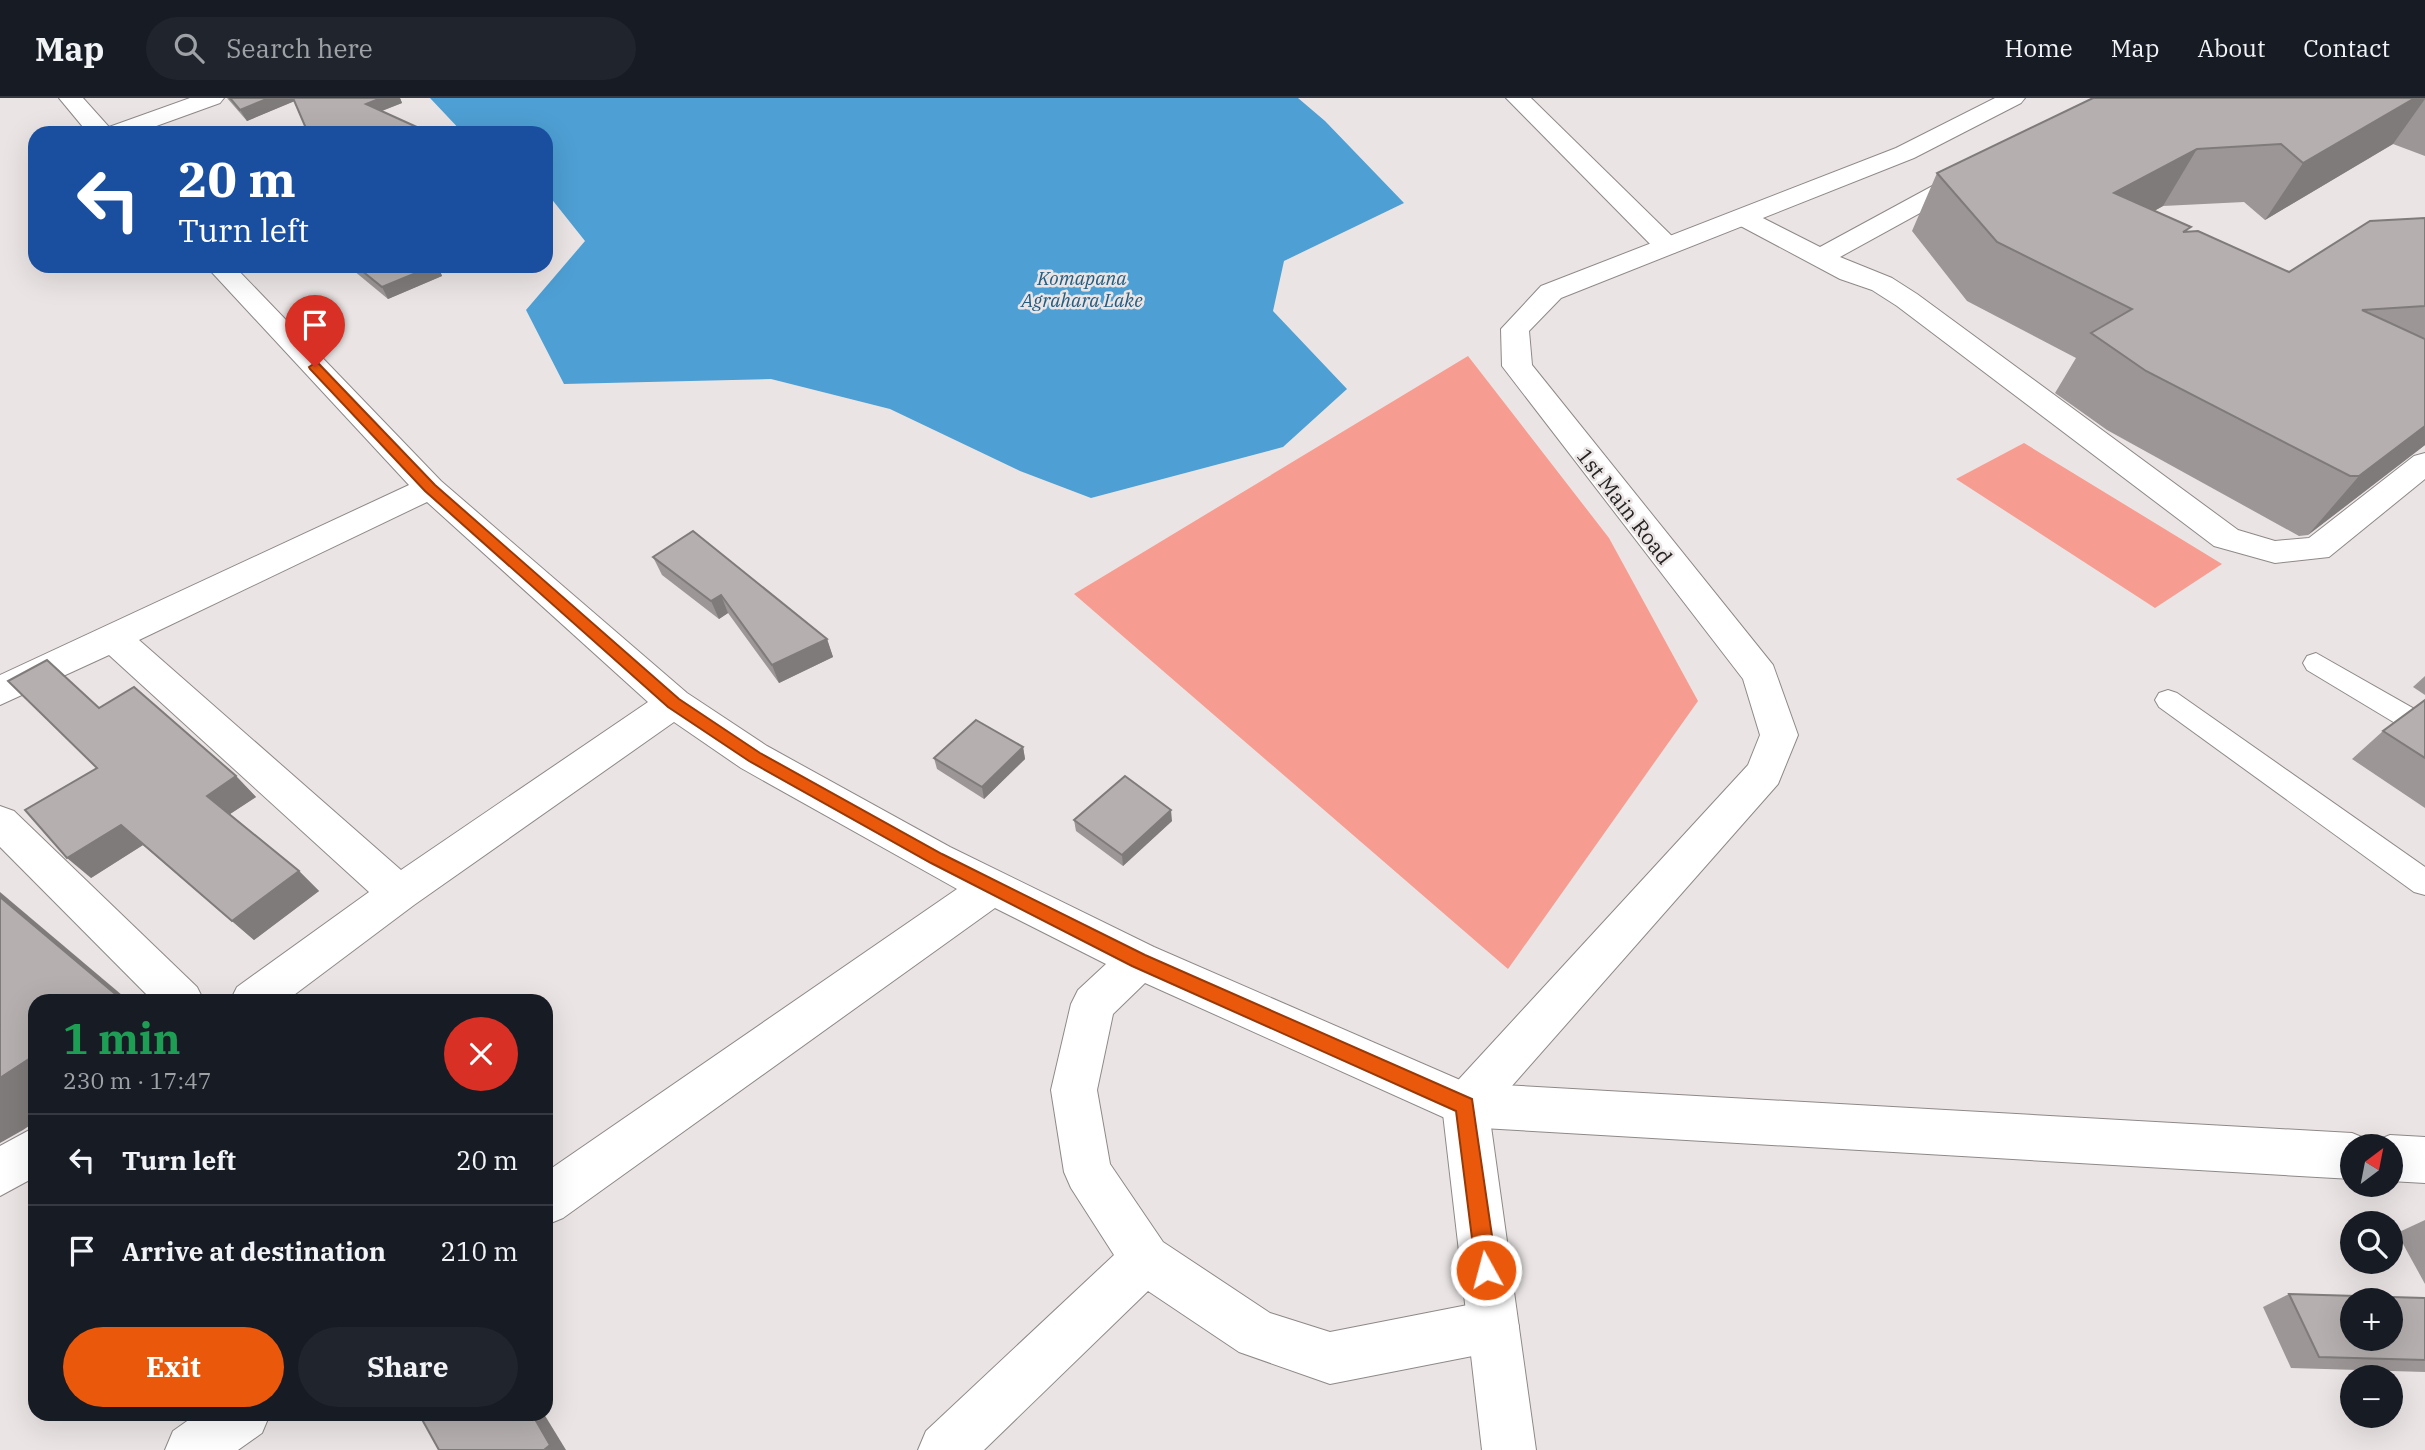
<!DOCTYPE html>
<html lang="en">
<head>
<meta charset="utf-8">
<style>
  :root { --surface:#171b24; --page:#20242c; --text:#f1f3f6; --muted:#9ea1a6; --line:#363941; --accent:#ea580c }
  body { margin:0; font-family:"IBM Plex Serif",serif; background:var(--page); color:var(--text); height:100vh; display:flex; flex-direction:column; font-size:26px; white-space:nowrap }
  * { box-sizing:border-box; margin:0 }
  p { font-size:23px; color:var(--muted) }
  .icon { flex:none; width:38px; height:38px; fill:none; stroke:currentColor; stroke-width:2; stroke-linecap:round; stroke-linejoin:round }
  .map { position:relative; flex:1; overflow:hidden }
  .panel { position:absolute; left:28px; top:896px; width:525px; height:427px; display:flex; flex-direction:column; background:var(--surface); border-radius:21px; box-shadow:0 7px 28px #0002 }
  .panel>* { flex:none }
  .hud { position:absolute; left:28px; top:28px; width:525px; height:147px; border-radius:21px; box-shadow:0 7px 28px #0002; background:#1a4fa0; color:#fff; overflow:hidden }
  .needle { width:46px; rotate:32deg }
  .fabs { position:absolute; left:2340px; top:1036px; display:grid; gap:14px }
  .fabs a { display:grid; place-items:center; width:63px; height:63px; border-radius:50%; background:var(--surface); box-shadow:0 7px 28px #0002; font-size:35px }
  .pin { position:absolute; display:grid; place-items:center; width:60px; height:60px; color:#fff; margin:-72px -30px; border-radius:50% 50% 50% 0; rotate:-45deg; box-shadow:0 0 7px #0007 }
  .pin .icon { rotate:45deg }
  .me { position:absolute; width:77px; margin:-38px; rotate:353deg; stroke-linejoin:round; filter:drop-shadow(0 0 5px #0008) }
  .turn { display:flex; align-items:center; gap:24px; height:147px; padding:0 35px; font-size:32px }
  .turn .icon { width:91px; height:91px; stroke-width:2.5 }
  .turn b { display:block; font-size:49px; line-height:60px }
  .round { display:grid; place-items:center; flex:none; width:74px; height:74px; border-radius:37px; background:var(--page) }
  .headline { display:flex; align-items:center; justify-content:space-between; height:119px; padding:0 35px }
  h1 { font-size:42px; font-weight:800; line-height:52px; color:#1e9e55 }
  .primary-button { display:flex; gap:14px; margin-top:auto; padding:14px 35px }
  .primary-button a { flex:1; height:80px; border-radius:42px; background:var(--accent); color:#fff; font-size:28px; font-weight:800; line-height:80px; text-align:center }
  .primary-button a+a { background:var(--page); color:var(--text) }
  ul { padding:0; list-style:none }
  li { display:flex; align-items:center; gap:21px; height:91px; padding:0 35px; border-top:2px solid var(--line) }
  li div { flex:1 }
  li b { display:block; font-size:26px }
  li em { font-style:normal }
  header { display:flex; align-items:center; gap:42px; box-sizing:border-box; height:98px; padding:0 35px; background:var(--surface); border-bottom:2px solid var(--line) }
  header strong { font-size:33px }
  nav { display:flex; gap:38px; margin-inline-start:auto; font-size:24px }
  .search { width:490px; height:63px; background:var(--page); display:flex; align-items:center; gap:18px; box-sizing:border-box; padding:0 24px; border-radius:38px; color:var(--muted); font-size:26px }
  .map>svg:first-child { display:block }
</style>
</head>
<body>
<header>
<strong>Map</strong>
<div class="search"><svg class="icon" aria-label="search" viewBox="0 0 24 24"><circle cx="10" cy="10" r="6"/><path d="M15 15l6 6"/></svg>Search here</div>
<nav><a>Home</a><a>Map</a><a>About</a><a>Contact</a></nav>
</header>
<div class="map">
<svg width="2425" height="1352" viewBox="0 0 2425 1352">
  <rect width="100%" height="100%" fill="#eae5e4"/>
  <g fill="#f79c91">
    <polygon points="1468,258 1609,440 1698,603 1508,871 1074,496"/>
    <polygon points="2024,345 2222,466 2155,510 1956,381"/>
  </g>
  <polygon fill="#4e9fd4" points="430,0 1298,0 1325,23 1404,105 1284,163 1273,213 1347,291 1283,349 1091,400 1020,373 890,311 771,281 564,286 526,212 585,143 546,94 546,35 463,35"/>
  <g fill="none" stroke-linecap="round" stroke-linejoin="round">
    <g stroke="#8e8988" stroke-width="2">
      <g id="lane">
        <polygon points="2316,555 2425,617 2425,640 2415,637 2307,572 2303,565 2307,558"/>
        <polygon points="2168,592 2177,595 2425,769 2425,797 2414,794 2159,609 2155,602 2159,595"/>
      </g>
    </g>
    <g stroke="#8e8988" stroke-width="2">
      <g id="street">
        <polygon points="59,0 83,0 109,29 190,0 224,0 220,5 137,35 88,35"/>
        <polygon points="1506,0 1531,0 1676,142 1680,148 1676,154 1667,156 1658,154"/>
        <polygon points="1971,70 1980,72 1983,77 1980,82 1840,159 1892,180 1917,196 2238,432 2275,443 2309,440 2414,358 2425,355 2425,381 2329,459 2275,465 2214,448 1897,208 1872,192 1840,181 1733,124 1729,119 1733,114 1742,111 1751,114 1820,149 1962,72"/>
        <path d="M206 168H234L441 383 687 595 767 648 950 749 1154 849 1467 985 2352 1035 2369 1042 2371 1048H2352V1081L1465 1029 1145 885 1113 916 1097 992 1110 1066 1163 1144 1270 1215 1330 1234 1493 1202 1511 1210 1519 1228 1511 1246 1493 1254 1330 1286 1239 1254 1148 1193 984 1352H918L926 1333 1114 1157 1071 1090 1064 1074 1051 992 1071 906 1078 892 1106 866 995 810 563 1120 546 1127V1074L957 791 741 670 674 624 414 807 286 903H230L237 889 369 794 109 557 0 607V577L409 387ZM427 404 648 604 401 772 139 542Z"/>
        <polygon points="0,708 14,713 197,889 204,903 153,903 0,749"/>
        <polygon points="35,1029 35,1079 0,1098 0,1048"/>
        <polygon points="2390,1037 2425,1039 2425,1085 2390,1083 2390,1048 2371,1048 2373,1044"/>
        <polygon points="197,1316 270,1316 262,1335 238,1352 165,1352 173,1333"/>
      </g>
    </g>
    <g stroke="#8e8988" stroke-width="2">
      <polygon id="secondary" points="1995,0 2025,0 2021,5 1914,60 1561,200 1529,233 1532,267 1773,567 1798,637 1778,686 1489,1014 1536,1352 1482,1352 1442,1007 1449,992 1748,667 1760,637 1743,581 1502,268 1501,231 1541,188 1896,50"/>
    </g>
    <use href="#lane" fill="#fff" fill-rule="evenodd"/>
    <use href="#street" fill="#fff" fill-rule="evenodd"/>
    <use href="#secondary" fill="#fff" fill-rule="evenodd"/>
  </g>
  <g fill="#9c9796">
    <polygon points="227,0 400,0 402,5 382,13 294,3 247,23"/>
    <polygon points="2425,0 2425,58 2393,46 2265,122 2244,104 2163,108 2154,113 2188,133 2289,174 2425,120 2425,347 2308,437 2299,438 2107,332 2055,295 2076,260 1967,203 1912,133 1937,75"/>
    <polygon points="348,168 438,168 442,178 388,201"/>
    <polygon points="653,459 827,541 833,559 779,585 728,515 719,521 662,477"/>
    <polygon points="2425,578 2425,597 2413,589"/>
    <polygon points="2425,602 2425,710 2352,661 2383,633"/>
    <polygon points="99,610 236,678 256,699 230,716 299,773 319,793 254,842 143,747 91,780 97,670"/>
    <polygon points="1023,649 1025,661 984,701 937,671 934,660"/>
    <polygon points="1074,722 1172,723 1123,768 1076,733"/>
    <polygon points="2425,1122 2425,1186 2397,1135"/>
    <polygon points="2289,1196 2425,1200 2425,1274 2291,1270 2263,1209"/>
  </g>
  <g fill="#7f7b7a">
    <polygon points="269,0 294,0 295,3 247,23 240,12"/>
    <polygon points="381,0 400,0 402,5 371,17 366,6"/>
    <polygon points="2415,0 2425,0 2425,1 2393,46 2265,122 2303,65"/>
    <polygon points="2197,51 2163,108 2082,153 2114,95"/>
    <polygon points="433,168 438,168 442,178 388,201 382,189"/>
    <polygon points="2425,328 2425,347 2308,437 2359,378"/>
    <polygon points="721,497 728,515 719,521 711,503"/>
    <polygon points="827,541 833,559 779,585 772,567"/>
    <polygon points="1023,649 1025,661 984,701 982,689"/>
    <polygon points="236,678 256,699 227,718 207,698"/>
    <polygon points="1171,712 1172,723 1123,768 1122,757"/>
    <polygon points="121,727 143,747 91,780 67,760"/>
    <polygon points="299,773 319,793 254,842 232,823"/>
    <polygon points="0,794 129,903 116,903 0,799"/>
    <polygon points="35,957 35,1024 23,1032 0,1045 0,980"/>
    <polygon points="532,1316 544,1316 566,1352 544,1352"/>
  </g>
  <g fill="#b5b0af" stroke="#7f7b7a" stroke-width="2" fill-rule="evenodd">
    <polygon points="230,0 269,0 240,12"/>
    <polygon points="293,0 381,0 366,6 430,35 308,35"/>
    <polygon points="2093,0 2415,0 2303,65 2281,46 2197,51 2114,95 2191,129 2183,134 2198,133 2289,174 2370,123 2425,120 2425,208 2362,212 2425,241 2425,328 2359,378 2350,378 2146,273 2091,235 2132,211 1997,144 1937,75"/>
    <polygon points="356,168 433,168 382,189"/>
    <polygon points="693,433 827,541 772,567 721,497 711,503 653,459"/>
    <polygon points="47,562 99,610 134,589 236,678 207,698 299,773 232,823 121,727 67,760 25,712 97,670 8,583"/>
    <polygon points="2425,602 2425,660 2383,633"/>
    <polygon points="976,622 1023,649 982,689 934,660"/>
    <polygon points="1125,678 1171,712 1122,757 1074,722"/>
    <polygon points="0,799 120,900 116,903 35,903 35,957 0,980"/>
    <path d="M2289 1196 2425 1200V1262L2319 1259ZM2352 1202H2390V1241H2352Z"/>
    <polygon points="419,1316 532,1316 550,1347 544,1352 439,1352"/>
  </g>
  <polygon fill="#ea580c" stroke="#983908" stroke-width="2" points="315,265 319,266 435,387 679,601 760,655 942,756 1145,857 1472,1001 1497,1172 1494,1180 1486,1183 1479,1180 1476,1172 1456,1013 1132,868 931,765 749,663 668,609 425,393 310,271 309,269"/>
  <g text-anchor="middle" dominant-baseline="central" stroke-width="5" stroke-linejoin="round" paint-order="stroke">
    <g font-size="19" font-style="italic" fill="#225c81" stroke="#eae5e4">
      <text x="1082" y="180">Komapana<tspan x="1082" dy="22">Agrahara Lake</tspan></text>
    </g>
    <g font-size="21" fill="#252323" stroke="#eae5e4">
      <text transform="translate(1625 408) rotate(52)">1st Main Road</text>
    </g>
  </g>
</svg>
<div class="fabs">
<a><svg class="needle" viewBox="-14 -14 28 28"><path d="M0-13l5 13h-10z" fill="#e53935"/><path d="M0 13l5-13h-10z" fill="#9ea1a6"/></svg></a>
<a><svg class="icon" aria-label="search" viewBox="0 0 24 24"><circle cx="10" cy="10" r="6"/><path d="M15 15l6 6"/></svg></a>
<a>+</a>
<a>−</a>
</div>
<div class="pin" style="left:315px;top:269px;background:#d93025"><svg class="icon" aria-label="arrive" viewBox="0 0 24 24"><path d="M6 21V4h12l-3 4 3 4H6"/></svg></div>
<svg class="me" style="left:1486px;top:1172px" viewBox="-20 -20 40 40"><circle r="17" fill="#ea580c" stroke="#fff" stroke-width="3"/><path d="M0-11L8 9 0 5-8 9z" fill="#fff"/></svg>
<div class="hud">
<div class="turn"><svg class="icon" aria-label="left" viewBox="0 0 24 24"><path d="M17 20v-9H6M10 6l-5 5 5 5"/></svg><div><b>20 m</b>Turn left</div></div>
</div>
<section class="panel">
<div class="headline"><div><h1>1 min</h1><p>230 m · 17:47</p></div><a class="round" style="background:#d93025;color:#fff"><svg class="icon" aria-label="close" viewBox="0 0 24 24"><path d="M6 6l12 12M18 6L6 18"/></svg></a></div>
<ul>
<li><svg class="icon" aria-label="left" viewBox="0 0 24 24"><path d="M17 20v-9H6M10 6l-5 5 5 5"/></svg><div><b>Turn left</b></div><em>20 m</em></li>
<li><svg class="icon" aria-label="arrive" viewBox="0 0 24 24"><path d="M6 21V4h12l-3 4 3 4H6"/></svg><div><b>Arrive at destination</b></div><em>210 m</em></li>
</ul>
<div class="primary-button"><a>Exit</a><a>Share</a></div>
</section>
</div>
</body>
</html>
